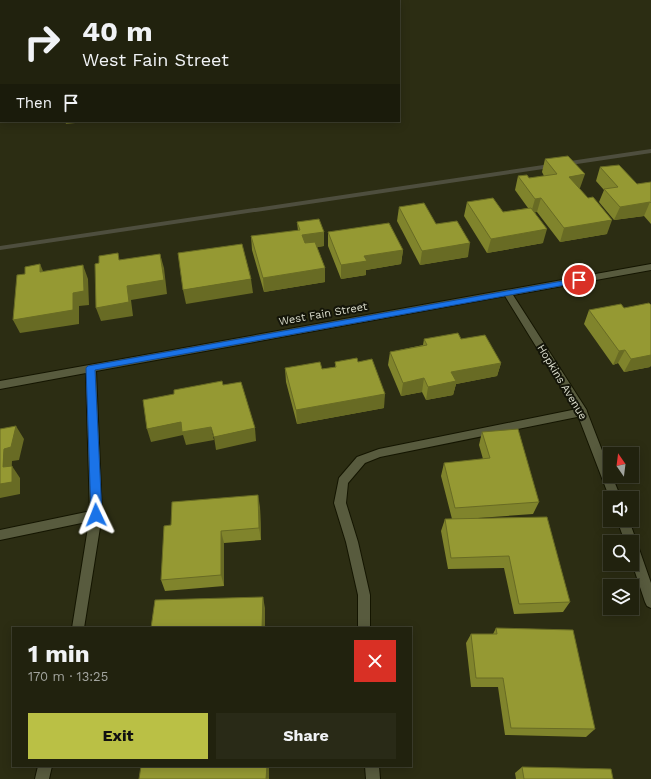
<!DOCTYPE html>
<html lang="en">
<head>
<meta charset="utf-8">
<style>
  :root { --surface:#21220e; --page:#292a17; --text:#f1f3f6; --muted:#a2a49e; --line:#3e3f2e; --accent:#bac045 }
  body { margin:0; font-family:"Work Sans",sans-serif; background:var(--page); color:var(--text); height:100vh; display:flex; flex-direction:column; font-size:15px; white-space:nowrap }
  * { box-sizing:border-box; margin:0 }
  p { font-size:13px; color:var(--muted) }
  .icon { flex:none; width:22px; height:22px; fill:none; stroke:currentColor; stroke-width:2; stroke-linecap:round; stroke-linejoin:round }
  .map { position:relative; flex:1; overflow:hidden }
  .drawer { position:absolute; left:12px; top:627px; width:400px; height:140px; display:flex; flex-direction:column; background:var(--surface); border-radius:0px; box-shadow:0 2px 10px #0003,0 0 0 1px var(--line) }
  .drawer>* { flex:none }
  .top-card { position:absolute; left:0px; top:0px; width:400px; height:122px; box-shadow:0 2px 10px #0003,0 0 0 1px var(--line); background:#21220e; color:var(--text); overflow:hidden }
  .needle { width:26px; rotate:346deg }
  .fabs { position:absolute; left:603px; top:447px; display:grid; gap:8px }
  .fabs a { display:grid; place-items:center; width:36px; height:36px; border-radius:0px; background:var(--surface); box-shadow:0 2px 10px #0003,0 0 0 1px var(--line); font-size:20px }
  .pin { position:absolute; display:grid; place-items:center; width:34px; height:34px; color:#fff; margin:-17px; border:2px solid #fff; border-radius:50%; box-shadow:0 1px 4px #0007 }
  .me { position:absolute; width:44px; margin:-22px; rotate:358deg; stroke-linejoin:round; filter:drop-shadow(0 0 3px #0008) }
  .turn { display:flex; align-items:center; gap:14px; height:84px; padding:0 16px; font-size:18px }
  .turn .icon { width:52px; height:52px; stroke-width:2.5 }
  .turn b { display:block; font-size:28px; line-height:34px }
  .then { display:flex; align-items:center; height:38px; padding:0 16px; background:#0003; gap:8px; font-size:15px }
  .round { display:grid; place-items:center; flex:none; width:42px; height:42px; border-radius:0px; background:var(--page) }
  .head { display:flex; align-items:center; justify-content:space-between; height:68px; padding:0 16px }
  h1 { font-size:24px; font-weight:700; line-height:30px }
  .primary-button { display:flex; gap:8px; margin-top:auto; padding:8px 16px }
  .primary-button a { flex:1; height:46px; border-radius:0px; background:var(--accent); color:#111; font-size:16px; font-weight:700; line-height:46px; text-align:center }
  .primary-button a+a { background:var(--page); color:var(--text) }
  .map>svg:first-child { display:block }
</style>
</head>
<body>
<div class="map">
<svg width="651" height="779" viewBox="0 0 651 779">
  <rect width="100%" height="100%" fill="#2c2d13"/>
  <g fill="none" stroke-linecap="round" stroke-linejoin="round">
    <polygon fill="#4e4e3e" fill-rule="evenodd" points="651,149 651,153 0,250 0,246"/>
    <g stroke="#141500" stroke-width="2">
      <g id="lane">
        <rect x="213" y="0" width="6" height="1"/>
        <rect x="271" y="0" width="6" height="1"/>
        <polygon points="582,408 586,409 587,412 586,415 582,416 380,457 365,463 348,483 346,503 358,542 370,595 370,628 358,628 358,595 346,542 334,503 339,478 357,457 379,449"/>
        <polygon points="96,510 100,511 102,515 100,519 96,520 0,540 0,530"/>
        <polygon points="365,766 379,766 380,779 366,779"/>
      </g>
    </g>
    <g stroke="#141500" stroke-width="2">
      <g id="street">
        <polygon points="651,264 651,270 513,295 586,409 610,471 610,476 612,476 621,498 610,498 610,499 577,413 505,296 96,371 102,515 84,628 72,628 90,515 86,373 0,389 0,381"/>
        <polygon points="617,520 629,520 651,583 651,608 647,606 645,602 632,563 632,542 625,542"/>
        <polygon points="38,766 52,766 49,779 35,779"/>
      </g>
    </g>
    <use href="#lane" fill="#585b3e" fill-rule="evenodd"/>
    <use href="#street" fill="#585b3e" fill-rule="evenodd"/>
  </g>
  <g fill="#80842c">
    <polygon points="545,159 580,188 579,188 607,234 560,242 537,212 535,212 543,243 487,253 464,216 467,202 503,212 528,208 515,190 518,176 529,178 544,176 542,172"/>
    <polygon points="600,167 637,184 651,182 651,224 644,216 614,220 599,202 604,190 596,181"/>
    <polygon points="399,207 436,224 468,257 420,265 397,221"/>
    <polygon points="297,222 324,232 324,246 317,247 325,268 325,282 264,292 252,250 251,236 298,231"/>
    <polygon points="328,232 403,250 401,264 366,270 366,275 341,279 328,246"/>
    <polygon points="589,310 650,367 624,372 618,363 613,365 584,324"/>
    <polygon points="424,339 461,339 501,363 497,376 456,384 453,395 426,400 422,392 401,396 388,365 390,352 423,345"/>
    <polygon points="335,362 358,362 384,408 297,424 286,382 285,368 322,369 335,367"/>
    <polygon points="482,432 539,502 533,514 478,518 570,602 563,612 514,614 504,568 448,569 441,531 445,519 452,519 441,476 444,463 483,459 479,445"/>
    <polygon points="260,507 261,540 224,543 224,586 165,591 161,580 171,525"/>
    <polygon points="496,628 595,729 586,737 505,735 498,687 471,687 466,643 471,634 493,634"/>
    <polygon points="522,767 613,779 516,779 515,773"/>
  </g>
  <g fill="#686b24">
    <rect x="92" y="0" width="5" height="1"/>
    <rect x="146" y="0" width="41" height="1"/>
    <rect x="0" y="88" width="1" height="24"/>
    <polygon points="65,121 94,121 66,124"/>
    <polygon points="585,174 580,188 565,190 569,177"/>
    <polygon points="541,198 537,212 531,213 535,199"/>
    <polygon points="650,202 644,216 614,220 620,207"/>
    <polygon points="612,220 607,234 560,242 564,228"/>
    <polygon points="547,229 543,243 487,253 491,239"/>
    <polygon points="324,232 324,246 303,249 302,235"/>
    <polygon points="470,243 468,257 420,265 422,251"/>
    <polygon points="403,250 401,264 366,270 366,275 341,279 341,265 364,256"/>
    <polygon points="160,254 164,268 167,294 131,300 133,316 101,321 96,308 127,286"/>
    <polygon points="40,264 46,278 40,272"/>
    <polygon points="83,265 88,279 89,305 79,306 79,324 20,333 13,320 73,293"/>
    <polygon points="325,268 325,282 264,292 263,278"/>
    <polygon points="251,279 253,293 186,304 183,290"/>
    <polygon points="651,344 651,366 650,367 624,372 631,359"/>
    <polygon points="625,350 618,363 613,365 619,351"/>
    <polygon points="501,363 497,376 456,384 453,395 426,400 428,387 451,372"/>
    <polygon points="424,378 422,392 401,396 403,383"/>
    <polygon points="385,394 384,408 297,424 296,410"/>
    <polygon points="181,422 211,427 214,440 186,445 183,435 151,442 147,429"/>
    <polygon points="16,426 24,439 19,460 12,461 11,480 3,467 4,449"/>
    <polygon points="255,428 256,441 216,450 214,437"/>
    <polygon points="12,466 20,478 20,494 0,498 0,484"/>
    <polygon points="258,495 260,507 261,540 259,528"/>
    <polygon points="221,531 224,543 224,586 221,575"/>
    <polygon points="263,597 265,608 265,628 262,628"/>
    <polygon points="267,766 269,766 269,779 266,779"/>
  </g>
  <g fill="#959933" stroke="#686b24">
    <polygon points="0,0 92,0 92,1 1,1 1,88 0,88"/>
    <polygon points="568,156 585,174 569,177 588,198 593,197 612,220 564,228 541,198 535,199 518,176 527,175 529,178 557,174 545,159"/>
    <polygon points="619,165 637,184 651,182 651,203 650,202 620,207 604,189 618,187 600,167"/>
    <polygon points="493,198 503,212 531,208 547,229 491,239 467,202"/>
    <polygon points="424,203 436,224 457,221 470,243 422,251 399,207"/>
    <polygon points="319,219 324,232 302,235 305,243 315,242 325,268 263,278 251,236 300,230 297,222"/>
    <polygon points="389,223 403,250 364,256 367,261 341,265 328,232"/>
    <polygon points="242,244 251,279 183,290 178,253"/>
    <polygon points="118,253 119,260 160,254 164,280 127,286 129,302 96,308 95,264 99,263 99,256"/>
    <polygon points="40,264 40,272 83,265 84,291 73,293 73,310 13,320 17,275 25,274 25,267"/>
    <polygon points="649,303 651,305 651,355 631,359 625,350 619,351 589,310 621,304 624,308"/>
    <polygon points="458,333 461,339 485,335 501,363 451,372 456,381 428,387 424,378 403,383 390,352 427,345 424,339"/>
    <polygon points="357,358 358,362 372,359 385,394 296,410 285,368 320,362 322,369 336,367 335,362"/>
    <polygon points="222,381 223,385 241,382 255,428 214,437 211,427 182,432 181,422 147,429 143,400 174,394 174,390"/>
    <polygon points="16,426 11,447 4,449 3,467 12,466 12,482 0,484 0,429"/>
    <polygon points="518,429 539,502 455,508 444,463 490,458 482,432"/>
    <polygon points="258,495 259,528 221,531 221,575 161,580 164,526 171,525 172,502"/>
    <polygon points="547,517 570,602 519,604 509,556 451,558 445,519"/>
    <polygon points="263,597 262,628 151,628 155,600"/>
    <polygon points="496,628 573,630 595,729 511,728 503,678 476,678 471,634 497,634"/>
    <polygon points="141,766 267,766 266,779 139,779"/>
    <polygon points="522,767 611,769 613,779 524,779"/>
  </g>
  <polygon fill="#1a73e8" stroke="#114b97" points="579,278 583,280 582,282 95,370 102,515 100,518 96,520 93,518 91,515 86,368 88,366"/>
  <g text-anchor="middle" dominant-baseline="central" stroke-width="4" stroke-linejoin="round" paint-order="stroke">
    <g font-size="11" fill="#dbddcd" stroke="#141509">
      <text transform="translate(323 314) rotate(-10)">West Fain Street</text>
      <text transform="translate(562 382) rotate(59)">Hopkins Avenue</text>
    </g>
  </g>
</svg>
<div class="fabs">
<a><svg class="needle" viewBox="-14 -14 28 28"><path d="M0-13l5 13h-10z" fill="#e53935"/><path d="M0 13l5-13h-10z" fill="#a2a49e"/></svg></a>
<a><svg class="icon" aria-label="sound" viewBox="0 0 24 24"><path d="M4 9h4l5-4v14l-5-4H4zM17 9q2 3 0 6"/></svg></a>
<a><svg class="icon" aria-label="search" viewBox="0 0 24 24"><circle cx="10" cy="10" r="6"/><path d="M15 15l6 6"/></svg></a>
<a><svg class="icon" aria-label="layers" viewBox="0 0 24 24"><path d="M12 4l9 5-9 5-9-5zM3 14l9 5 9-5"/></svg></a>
</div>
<div class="pin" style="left:579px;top:280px;background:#d93025"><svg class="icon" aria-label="arrive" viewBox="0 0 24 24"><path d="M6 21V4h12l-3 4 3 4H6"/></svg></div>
<svg class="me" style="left:96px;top:515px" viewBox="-20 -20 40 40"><path d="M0-17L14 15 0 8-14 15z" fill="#1a73e8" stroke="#fff" stroke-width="4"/></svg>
<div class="top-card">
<div class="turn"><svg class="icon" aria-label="right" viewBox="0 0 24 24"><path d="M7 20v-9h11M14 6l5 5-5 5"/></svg><div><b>40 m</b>West Fain Street</div></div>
<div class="then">Then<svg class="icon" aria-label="arrive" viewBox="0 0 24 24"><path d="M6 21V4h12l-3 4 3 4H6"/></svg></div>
</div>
<section class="drawer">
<div class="head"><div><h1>1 min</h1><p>170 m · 13:25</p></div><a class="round" style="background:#d93025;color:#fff"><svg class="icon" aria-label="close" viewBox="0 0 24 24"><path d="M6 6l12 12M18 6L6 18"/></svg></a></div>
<div class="primary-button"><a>Exit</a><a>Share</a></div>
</section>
</div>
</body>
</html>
